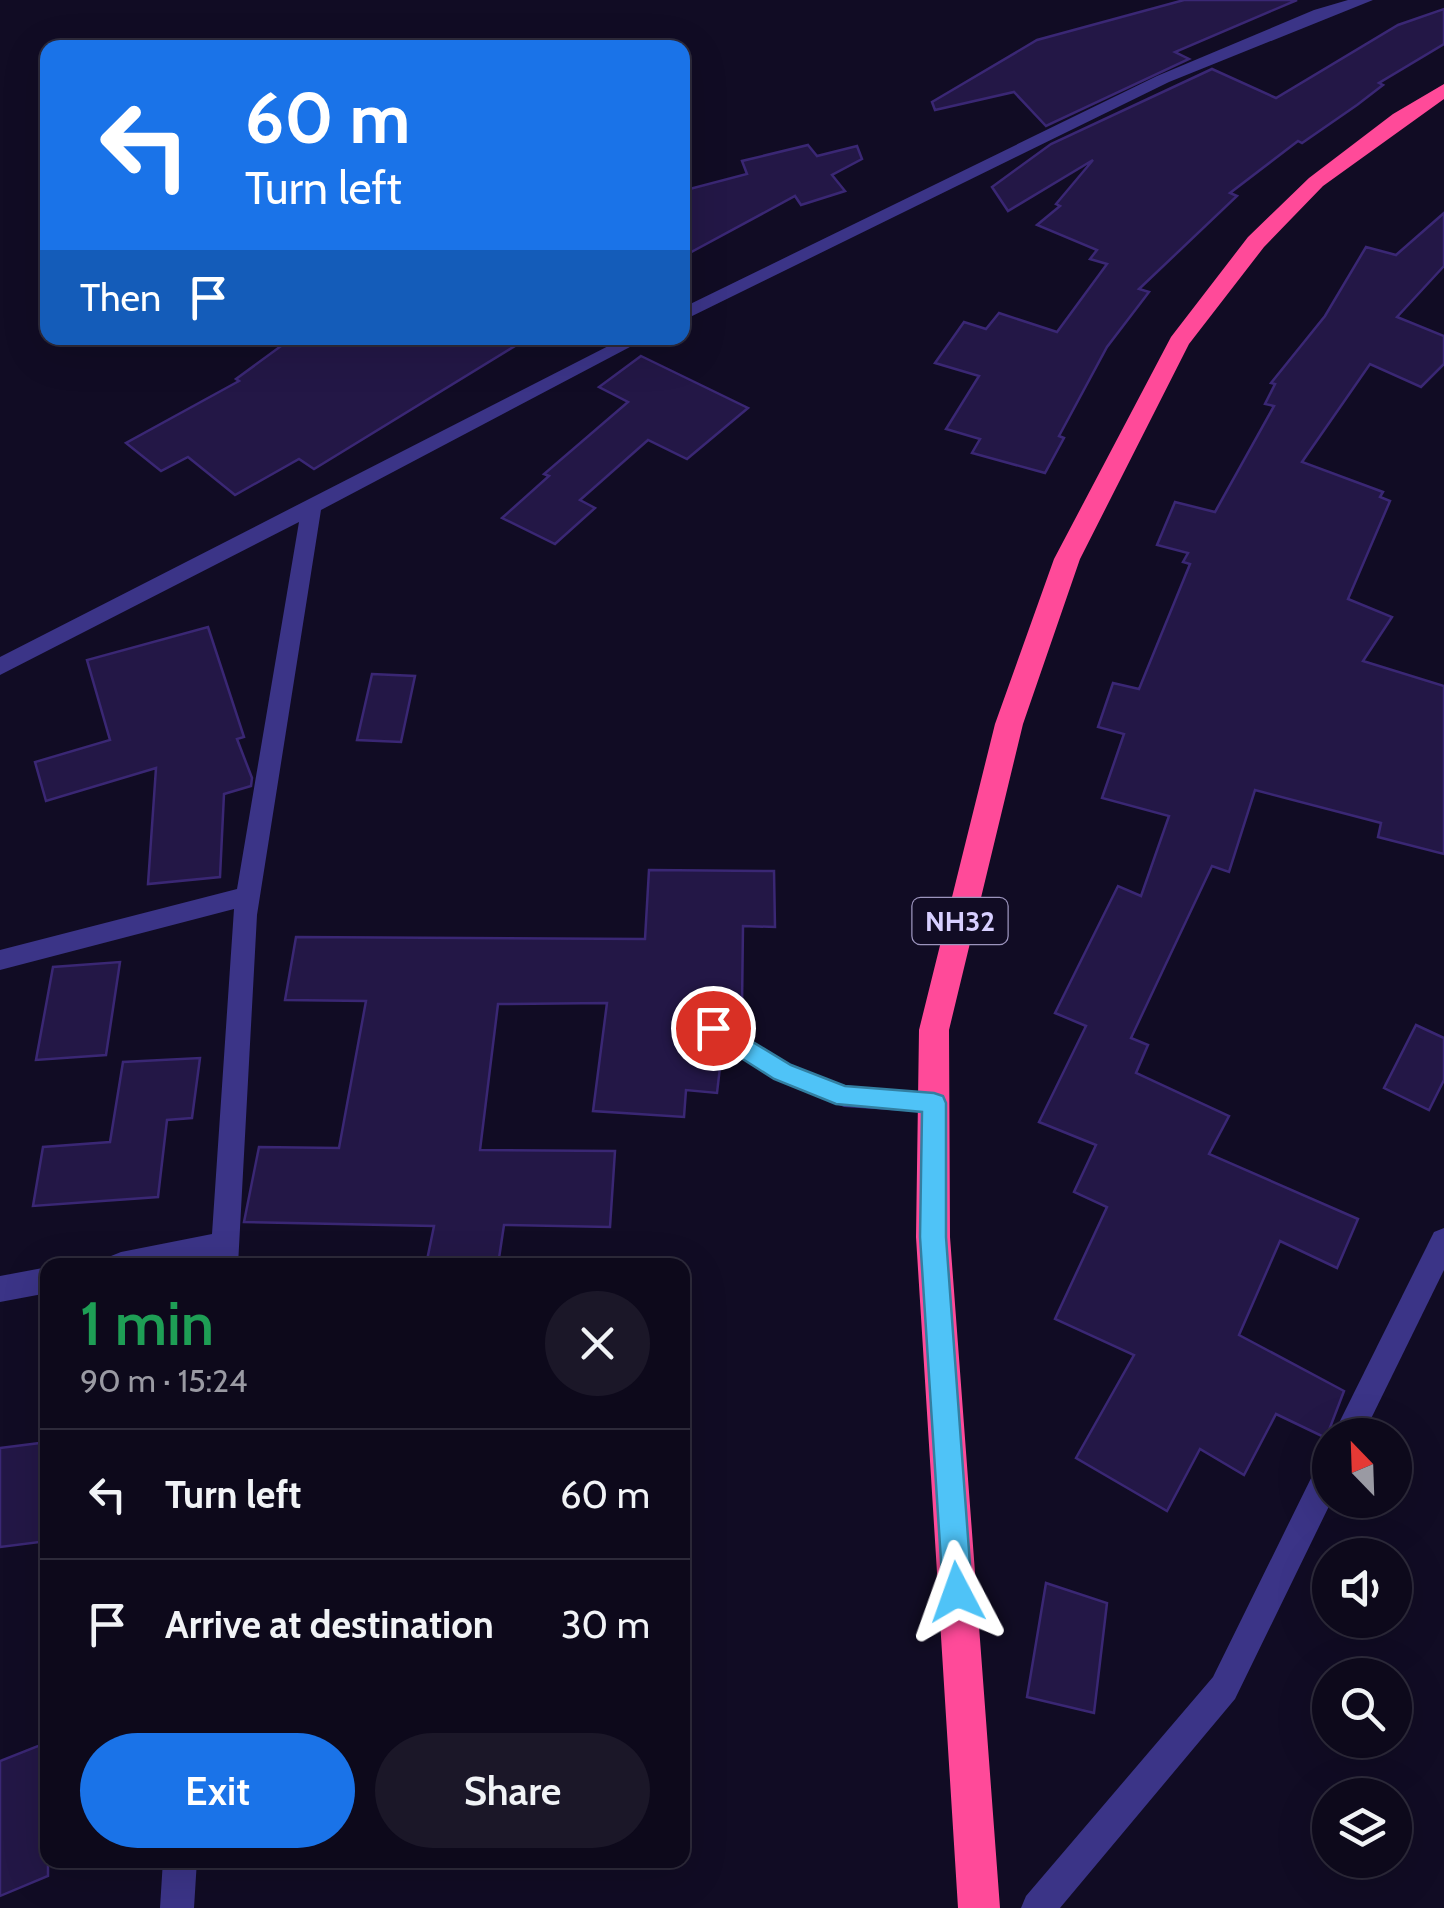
<!DOCTYPE html>
<html lang="en">
<head>
<meta charset="utf-8">
<style>
  :root { --surface:#0d091b; --page:#1b1728; --text:#f1f3f6; --muted:#9a9aa3; --line:#2d2a3a; --accent:#1a73e8 }
  body { margin:0; font-family:Cabin,sans-serif; background:var(--page); color:var(--text); height:100vh; display:flex; flex-direction:column; font-size:38px; white-space:nowrap }
  * { box-sizing:border-box; margin:0 }
  p { font-size:32px; color:var(--muted) }
  .icon { flex:none; width:55px; height:55px; fill:none; stroke:currentColor; stroke-width:2; stroke-linecap:round; stroke-linejoin:round }
  .map { position:relative; flex:1; overflow:hidden }
  .sheet { position:absolute; left:40px; top:1258px; width:650px; height:610px; display:flex; flex-direction:column; background:var(--surface); border-radius:20px; box-shadow:0 10px 40px #0002,0 0 0 2px var(--line) }
  .sheet>* { flex:none }
  .top-card { position:absolute; left:40px; top:40px; width:650px; height:305px; border-radius:20px; box-shadow:0 10px 40px #0002,0 0 0 2px var(--line); background:#1a73e8; color:#fff; overflow:hidden }
  .needle { width:65px; rotate:337deg }
  .buttons { position:absolute; left:1312px; top:1418px; display:grid; gap:20px }
  .buttons a { display:grid; place-items:center; width:100px; height:100px; border-radius:50%; background:var(--surface); box-shadow:0 10px 40px #0002,0 0 0 2px var(--line); font-size:50px }
  .pin { position:absolute; display:grid; place-items:center; width:85px; height:85px; color:#fff; margin:-42px; border:5px solid #fff; border-radius:50%; box-shadow:0 2px 10px #0007 }
  .me { position:absolute; width:110px; margin:-55px; rotate:356deg; stroke-linejoin:round; filter:drop-shadow(0 0 8px #0008) }
  .turn { display:flex; align-items:center; gap:35px; height:210px; padding:0 40px; font-size:45px }
  .turn .icon { width:130px; height:130px; stroke-width:2.5 }
  .turn b { display:block; font-size:70px; line-height:85px }
  .then { display:flex; align-items:center; height:95px; padding:0 40px; background:#0003; gap:20px; font-size:38px }
  .round { display:grid; place-items:center; flex:none; width:105px; height:105px; border-radius:52px; background:var(--page) }
  .summary { display:flex; align-items:center; justify-content:space-between; height:170px; padding:0 40px }
  h1 { font-size:60px; font-weight:600; line-height:75px; color:#1e9e55 }
  .cta { display:flex; gap:20px; margin-top:auto; padding:20px 40px }
  .cta a { flex:1; height:115px; border-radius:60px; background:var(--accent); color:#fff; font-size:40px; font-weight:600; line-height:115px; text-align:center }
  .cta a+a { background:var(--page); color:var(--text) }
  ul { padding:0; list-style:none }
  li { display:flex; align-items:center; gap:30px; height:130px; padding:0 40px; border-top:2px solid var(--line) }
  li div { flex:1 }
  li b { display:block; font-size:38px }
  li em { font-style:normal }
  .map>svg:first-child { display:block }
</style>
</head>
<body>
<div class="map">
<svg width="1444" height="1908" viewBox="0 0 1444 1908">
  <rect width="100%" height="100%" fill="#110c24"/>
  <g fill="#231746" stroke="#3a2774" stroke-width="2.5">
    <polygon points="1184,0 1297,0 1175,52 1189,59 1046,126 1014,92 935,110 932,102 1037,40"/>
    <polygon points="1444,9 1444,44 1379,83 1383,85 1357,105 1302,143 1298,141 1230,193 1237,196 1139,289 1149,292 1107,347 1059,436 1064,438 1045,473 972,453 980,439 946,429 979,376 935,363 964,322 986,329 999,313 1057,332 1107,264 1090,259 1097,250 1037,225 1060,206 1056,204 1093,160 1008,211 992,187 1051,144 1212,69 1276,98 1398,25"/>
    <polygon points="808,145 817,156 857,146 862,159 832,175 845,191 801,205 795,196 682,257 682,191 747,174 742,161"/>
    <polygon points="1444,213 1444,266 1397,317 1444,336 1444,364 1421,387 1370,364 1302,462 1383,492 1380,497 1390,501 1348,599 1392,617 1363,661 1444,686 1444,854 1378,837 1381,823 1255,790 1229,872 1212,866 1131,1038 1148,1045 1136,1073 1229,1116 1209,1154 1358,1219 1337,1268 1280,1241 1239,1335 1344,1391 1326,1438 1276,1414 1244,1475 1200,1449 1167,1511 1076,1458 1134,1355 1055,1319 1107,1207 1074,1192 1096,1145 1039,1122 1086,1026 1055,1013 1118,886 1141,896 1169,816 1102,798 1124,734 1098,727 1113,683 1139,689 1190,564 1183,562 1188,553 1157,545 1175,502 1215,512 1274,406 1265,404 1275,384 1271,383 1325,316 1366,247 1396,255"/>
    <polygon points="292,338 528,338 314,469 299,459 235,495 188,457 161,471 126,443 239,381 236,379"/>
    <polygon points="641,356 748,408 687,459 648,440 580,500 595,508 555,544 502,518 549,476 544,474 628,402 599,387"/>
    <polygon points="208,627 244,737 237,739 252,778 251,786 224,794 220,877 148,884 156,768 46,801 35,762 110,740 87,660"/>
    <polygon points="372,674 415,676 401,742 357,740"/>
    <polygon points="649,870 774,871 775,927 743,926 742,1006 726,1006 724,1020 712,1014 698,1026 703,1038 722,1050 717,1093 686,1090 684,1117 593,1111 607,1003 498,1004 480,1150 615,1151 610,1227 504,1225 498,1265 426,1265 434,1226 244,1222 259,1147 339,1148 366,1001 285,1000 296,937 645,939"/>
    <polygon points="120,962 106,1055 36,1060 53,967"/>
    <polygon points="1416,1025 1444,1038 1444,1080 1429,1110 1384,1088"/>
    <polygon points="200,1058 192,1118 167,1120 158,1197 33,1206 43,1147 110,1142 123,1062"/>
    <polygon points="48,1442 48,1541 0,1547 0,1448"/>
    <polygon points="1046,1583 1107,1603 1094,1713 1027,1697"/>
    <polygon points="48,1742 48,1876 0,1896 0,1761"/>
  </g>
  <g fill="none" stroke-linecap="round" stroke-linejoin="round">
    <polygon fill="#3b3487" fill-rule="evenodd" points="713,1018 790,1065 845,1087 934,1093 942,1096 946,1103 942,1110 934,1113 844,1107 774,1079 705,1035 701,1028 705,1021"/>
    <g fill="#3b3487" fill-rule="evenodd">
      <polygon points="1348,0 1373,0 1169,82 682,321 682,308 1157,76 1314,10"/>
      <polygon points="624,338 647,338 321,510 257,915 238,1265 210,1265 210,1260 184,1265 107,1265 111,1256 121,1252 212,1234 234,909 0,970 0,950 237,889 299,522 0,675 0,657"/>
      <polygon points="1444,1228 1444,1270 1363,1435 1333,1435 1434,1232"/>
      <polygon points="48,1267 48,1293 0,1302 0,1276"/>
      <polygon points="1330,1457 1332,1500 1235,1699 1060,1908 1021,1908 1026,1896 1213,1677 1319,1462"/>
      <polygon points="163,1860 197,1860 194,1908 160,1908"/>
    </g>
    <polygon fill="#ff4a99" fill-rule="evenodd" points="1444,84 1444,99 1323,186 1264,247 1189,344 1080,559 1023,724 949,1030 950,1237 1000,1908 958,1908 916,1237 919,1030 995,724 1054,559 1171,337 1248,237 1309,178 1393,114"/>
  </g>
  <polygon fill="#4fc3f7" stroke="#337fa1" stroke-width="2.5" points="713,1018 791,1065 845,1086 934,1093 943,1096 946,1103 946,1237 972,1592 967,1602 957,1607 947,1602 943,1592 920,1237 922,1112 836,1104 774,1079 705,1035 702,1028 705,1021"/>
  <g text-anchor="middle" dominant-baseline="central" stroke-width="10" stroke-linejoin="round" paint-order="stroke">
    <rect fill="#110c24" stroke="#9c94bd" stroke-width="2.5" x="912.5" y="898" width="95" height="46" rx="8"/>
    <g font-size="28" font-weight="bold" fill="#d7cfff">
      <text x="960" y="921">NH32</text>
    </g>
  </g>
</svg>
<div class="buttons">
<a><svg class="needle" viewBox="-14 -14 28 28"><path d="M0-13l5 13h-10z" fill="#e53935"/><path d="M0 13l5-13h-10z" fill="#9a9aa3"/></svg></a>
<a><svg class="icon" aria-label="sound" viewBox="0 0 24 24"><path d="M4 9h4l5-4v14l-5-4H4zM17 9q2 3 0 6"/></svg></a>
<a><svg class="icon" aria-label="search" viewBox="0 0 24 24"><circle cx="10" cy="10" r="6"/><path d="M15 15l6 6"/></svg></a>
<a><svg class="icon" aria-label="layers" viewBox="0 0 24 24"><path d="M12 4l9 5-9 5-9-5zM3 14l9 5 9-5"/></svg></a>
</div>
<div class="pin" style="left:713px;top:1028px;background:#d93025"><svg class="icon" aria-label="arrive" viewBox="0 0 24 24"><path d="M6 21V4h12l-3 4 3 4H6"/></svg></div>
<svg class="me" style="left:957px;top:1592px" viewBox="-20 -20 40 40"><path d="M0-17L14 15 0 8-14 15z" fill="#4fc3f7" stroke="#fff" stroke-width="4"/></svg>
<div class="top-card">
<div class="turn"><svg class="icon" aria-label="left" viewBox="0 0 24 24"><path d="M17 20v-9H6M10 6l-5 5 5 5"/></svg><div><b>60 m</b>Turn left</div></div>
<div class="then">Then<svg class="icon" aria-label="arrive" viewBox="0 0 24 24"><path d="M6 21V4h12l-3 4 3 4H6"/></svg></div>
</div>
<section class="sheet">
<div class="summary"><div><h1>1 min</h1><p>90 m · 15:24</p></div><a class="round"><svg class="icon" aria-label="close" viewBox="0 0 24 24"><path d="M6 6l12 12M18 6L6 18"/></svg></a></div>
<ul>
<li><svg class="icon" aria-label="left" viewBox="0 0 24 24"><path d="M17 20v-9H6M10 6l-5 5 5 5"/></svg><div><b>Turn left</b></div><em>60 m</em></li>
<li><svg class="icon" aria-label="arrive" viewBox="0 0 24 24"><path d="M6 21V4h12l-3 4 3 4H6"/></svg><div><b>Arrive at destination</b></div><em>30 m</em></li>
</ul>
<div class="cta"><a>Exit</a><a>Share</a></div>
</section>
</div>
</body>
</html>
